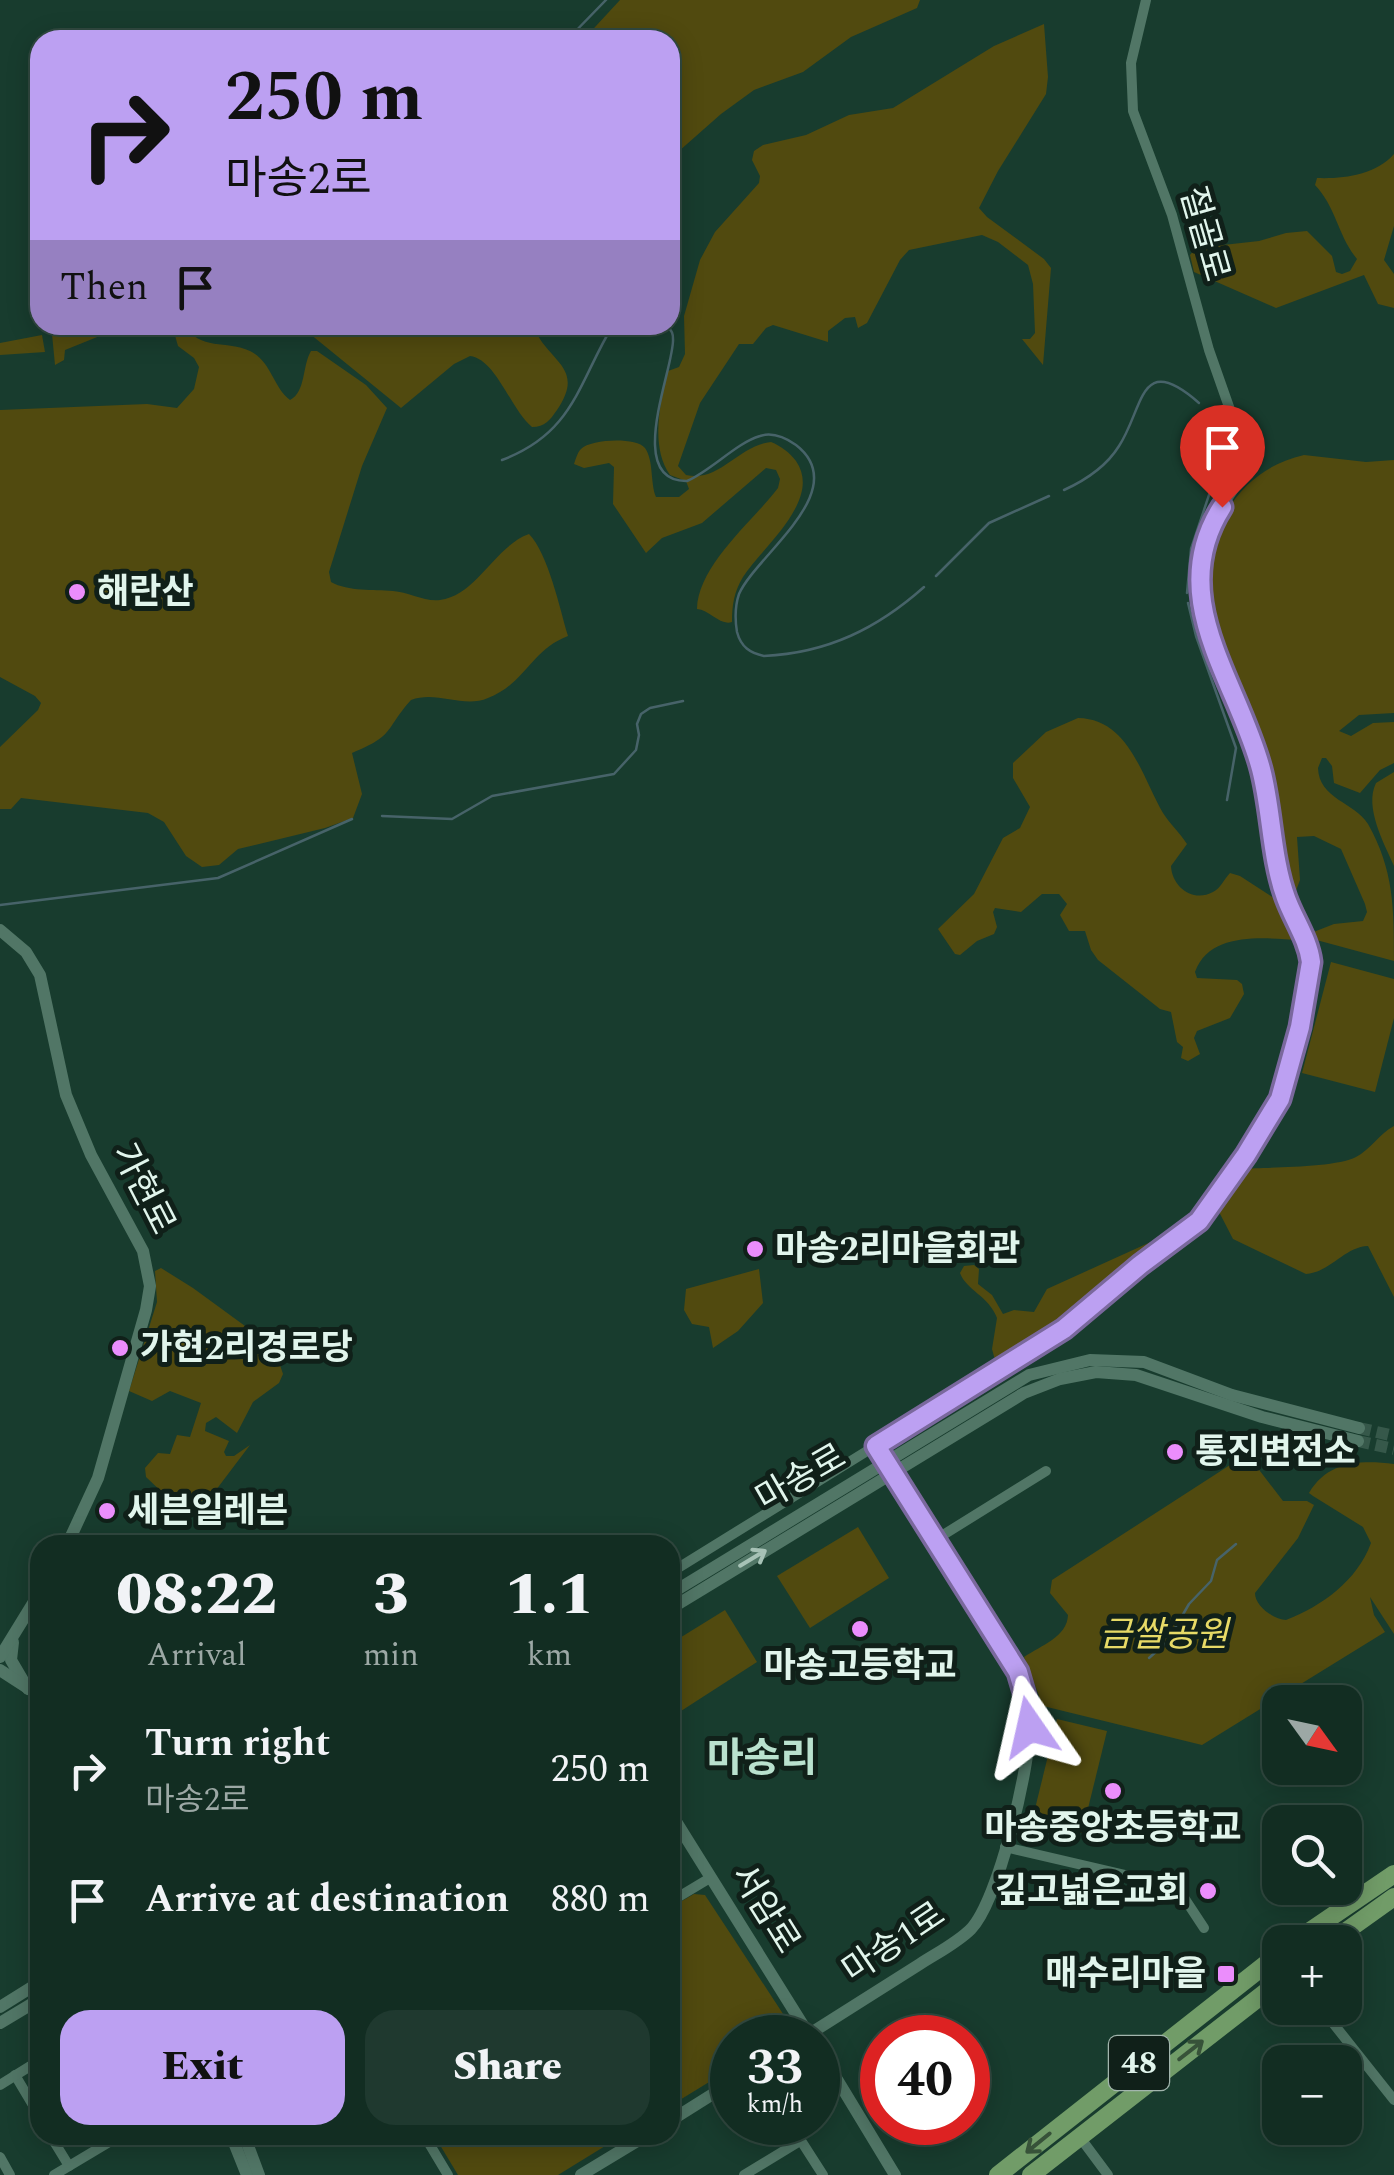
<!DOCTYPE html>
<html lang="en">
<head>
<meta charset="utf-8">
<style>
  :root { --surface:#122d22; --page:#1f392f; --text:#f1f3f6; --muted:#9ca8a5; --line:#314940; --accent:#bca0f2 }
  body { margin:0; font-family:Spectral,"Noto Sans KR",serif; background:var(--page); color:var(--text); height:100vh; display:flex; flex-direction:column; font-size:38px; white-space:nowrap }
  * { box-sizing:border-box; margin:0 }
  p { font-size:32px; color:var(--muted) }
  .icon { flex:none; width:55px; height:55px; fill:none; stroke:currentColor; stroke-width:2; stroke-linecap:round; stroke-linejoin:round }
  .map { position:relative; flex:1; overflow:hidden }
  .sheet { position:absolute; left:30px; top:1535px; width:650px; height:610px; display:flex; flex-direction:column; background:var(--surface); border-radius:30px; box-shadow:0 5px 25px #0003,0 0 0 2px var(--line) }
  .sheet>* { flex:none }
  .banner { position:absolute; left:30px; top:30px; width:650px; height:305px; border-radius:30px; box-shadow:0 5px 25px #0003,0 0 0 2px var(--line); background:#bca0f2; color:#111; overflow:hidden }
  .needle { width:65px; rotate:123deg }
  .fabs { position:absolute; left:1262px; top:1685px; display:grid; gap:20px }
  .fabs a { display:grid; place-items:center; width:100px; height:100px; border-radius:20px; background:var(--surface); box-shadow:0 5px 25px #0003,0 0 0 2px var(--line); font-size:50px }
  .speed { position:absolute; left:710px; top:2015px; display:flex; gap:20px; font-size:50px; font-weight:700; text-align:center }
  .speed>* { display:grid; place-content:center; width:130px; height:130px; border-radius:50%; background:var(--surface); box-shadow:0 5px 25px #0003,0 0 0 2px var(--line); line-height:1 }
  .speed small { font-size:25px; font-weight:400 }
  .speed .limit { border:15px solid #d22; background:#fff; color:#111 }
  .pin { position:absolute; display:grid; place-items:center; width:85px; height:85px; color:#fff; margin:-102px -42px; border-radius:50% 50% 50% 0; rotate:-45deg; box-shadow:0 0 10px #0007 }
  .pin .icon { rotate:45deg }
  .me { position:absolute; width:110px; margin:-55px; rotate:349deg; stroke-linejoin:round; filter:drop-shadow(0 0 8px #0008) }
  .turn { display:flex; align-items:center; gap:35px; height:210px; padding:0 30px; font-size:45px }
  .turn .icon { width:130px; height:130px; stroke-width:2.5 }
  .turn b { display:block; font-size:70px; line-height:85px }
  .then { display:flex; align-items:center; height:95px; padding:0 30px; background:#0003; gap:20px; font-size:38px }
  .eta { display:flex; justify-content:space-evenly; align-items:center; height:170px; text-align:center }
  .eta b { font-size:60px; font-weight:800; line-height:70px }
  .button { display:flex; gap:20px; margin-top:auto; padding:20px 30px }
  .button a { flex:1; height:115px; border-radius:30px; background:var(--accent); color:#111; font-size:40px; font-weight:800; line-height:115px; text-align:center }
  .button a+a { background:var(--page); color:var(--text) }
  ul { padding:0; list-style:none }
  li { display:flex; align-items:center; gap:30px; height:130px; padding:0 30px }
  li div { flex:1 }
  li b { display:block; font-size:38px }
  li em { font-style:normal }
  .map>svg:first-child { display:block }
</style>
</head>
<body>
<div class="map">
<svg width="1394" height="2175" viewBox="0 0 1394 2175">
  <rect width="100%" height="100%" fill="#183c2e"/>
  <g fill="#514a0f">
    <polygon points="620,0 920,0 917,8 851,37 803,72 754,90 721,114 670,159 670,40 583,40"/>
    <path d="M1044 24 1048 77 1046 94 998 171 979 208 987 217 1044 259 1051 268 1043 365 1022 339H1030L1035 333 1033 284 1028 265 998 242 982 235 909 250 900 260 867 323 858 328 855 317 845 318 828 331V342L773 325 766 328 753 344H739L700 403 678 466 686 475C719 483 739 445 771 442 781 446 789 452 796 461 823 500 762 547 743 577 734 592 732 605 732 622 720 626 710 610 697 609 698 565 753 521 778 488L780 479 776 470 766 468 702 523 662 538 646 553 613 504 614 467 609 463 584 468 574 464C576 459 577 453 581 449 591 439 636 437 645 448 654 461 650 483 656 497H679L689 489 686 481 670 475C650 447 660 402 668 371L679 367 685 354 684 316 700 260 715 232 759 183 760 176 752 160 754 151 763 145 806 135 849 115 893 108 994 46Z"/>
    <path d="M1394 154V226L1384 260 1394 274V308L1378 304 1364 275 1276 308 1194 272 1190 255 1196 248 1259 241 1286 233 1307 231 1332 256 1336 272 1342 274 1350 271 1357 259C1338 236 1336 207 1315 185L1317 178C1343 179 1376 175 1394 154Z"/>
    <polygon points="82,325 127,325 65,350 64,360 55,365 52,334"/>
    <path d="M172 325H185C199 351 227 340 250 351 271 361 273 387 290 400 306 392 302 366 311 351H317L366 385 387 408 362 466 329 572 331 582C349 592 373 589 393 591 408 592 425 602 440 600 477 595 495 546 529 534 548 553 560 609 568 636 531 650 526 683 488 698 463 709 437 690 411 700 384 730 396 735 352 753L362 794 353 818 325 828 238 849 219 865 202 867 186 856 164 822 148 813 21 798 11 809H0V747L38 710 41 703 35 696 0 677V410L147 404 177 408 194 389 199 367 194 358 178 346Z"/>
    <path d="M299 325H533C546 362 587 366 557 410 550 420 545 427 532 427 511 410 496 359 470 356L454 364 401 408Z"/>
    <polygon points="42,335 45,352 0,355 0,343"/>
    <path d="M1304 455 1366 462 1394 460V713L1359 715 1339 731 1351 736 1373 723 1394 722V763L1380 770 1360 793 1334 783 1332 766 1326 758H1322L1318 768C1319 799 1354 802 1368 824 1394 870 1394 909 1394 961L1309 938 1311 933 1334 924 1363 921 1367 912 1365 904 1341 849 1314 836 1297 837 1300 880 1294 896 1292 897 1287 890C1277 839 1271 789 1256 740 1232 662 1175 591 1227 510 1246 481 1270 463 1304 455Z"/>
    <path d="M1078 718C1129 719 1142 777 1163 813 1170 824 1180 833 1187 844L1171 866C1172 887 1193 903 1213 892 1221 888 1224 879 1230 873L1240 876 1280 902 1299 940C1264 938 1210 931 1195 972L1197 978 1237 980 1242 984 1244 994 1230 1018 1197 1031 1194 1038 1200 1054 1188 1061 1181 1058 1183 1047 1177 1042 1171 1012 1160 1009 1098 960 1091 950 1085 931H1069L1060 915 1067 904 1059 894H1042L1021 912 995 908 993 912 997 927 994 934 977 941 960 955 955 954 938 929 974 894 1003 838 1020 828 1030 807 1013 778V763L1046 732Z"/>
    <path d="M1394 772V866C1384 843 1364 807 1376 783Z"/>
    <polygon points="1331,962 1394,979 1394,1018 1375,1092 1302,1073"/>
    <path d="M1394 1126V1297L1368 1246C1344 1247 1331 1272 1306 1274L1233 1239 1217 1208 1242 1169C1269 1167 1335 1168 1356 1157 1370 1150 1379 1134 1394 1126Z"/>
    <path d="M1168 1238C1130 1262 1034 1361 995 1360L992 1349 997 1318C989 1296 966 1290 960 1273L964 1266 974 1265 979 1269 978 1284 992 1295 1003 1314 1014 1310 1034 1312 1047 1289 1155 1240Z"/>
    <polygon points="161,1268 193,1288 274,1347 283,1374 279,1383 253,1402 237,1433 216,1417 206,1423 205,1431 229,1441 224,1452 226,1456 234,1456 250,1445 216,1490 185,1514 146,1477 145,1468 158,1453 170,1454 177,1435 190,1437 201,1403 170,1391 152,1401 129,1391 157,1302 155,1271"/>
    <polygon points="759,1269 763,1303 738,1331 713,1348 709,1327 692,1324 684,1310 686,1289"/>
    <path d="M1247 1454 1283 1501H1307L1314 1505 1298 1538 1255 1593C1255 1606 1273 1619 1286 1620 1322 1606 1357 1581 1371 1543L1363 1527 1313 1496 1309 1493C1328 1461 1360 1460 1394 1464V1634L1370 1597 1374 1615 1385 1632 1202 1745 1043 1706 1024 1657C1042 1645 1067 1637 1068 1615L1050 1593 1052 1580Z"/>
    <polygon points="858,1527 889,1578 810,1628 777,1576"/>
    <polygon points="725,1610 757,1662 681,1711 670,1693 670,1644"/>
    <polygon points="1057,1719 1107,1731 1082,1833 1032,1821"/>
    <polygon points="694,1894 705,1895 789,2023 782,2037 732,2038 732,2068 670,2106 670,1908"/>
    <polygon points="434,2135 623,2135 558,2175 458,2175"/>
  </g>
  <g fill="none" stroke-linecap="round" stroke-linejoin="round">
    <g stroke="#476369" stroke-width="2.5">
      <polyline points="567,40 606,0"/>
      <path d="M666 325C671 331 673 331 673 339 675 366 623 482 687 481 712 470 736 443 760 436 772 432 786 438 796 445 854 490 756 555 739 594 735 606 735 620 737 632 741 647 750 653 764 656 828 653 878 628 924 587"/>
      <path d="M502 460C574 433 578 383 613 325"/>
      <path d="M1064 490C1086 480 1106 467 1119 446 1144 408 1139 350 1199 403"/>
      <polyline points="936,576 989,523 1049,496"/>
      <polyline points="1187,593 1191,549 1225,447 1224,431 1210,412"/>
      <polyline points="1188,603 1196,636 1236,748 1227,800"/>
      <polyline points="382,816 452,819 492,796 614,774 636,750 639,735 637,724 641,714 650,708 683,701"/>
      <polyline points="0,905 218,878 352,819"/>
      <polyline points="1149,1658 1167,1642 1189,1604 1211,1581 1217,1560 1236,1544"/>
    </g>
    <g stroke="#36584a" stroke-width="12" stroke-dasharray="12 6" stroke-linecap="butt">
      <polyline points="1359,1428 1394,1436"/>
      <polyline points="1358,1441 1394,1449"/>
    </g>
    <g stroke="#517666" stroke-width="10">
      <polyline points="935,1540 1046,1471"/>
      <polyline points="670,1573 1064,1329 1140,1265 1199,1221 1246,1155 1280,1099 1300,1027 1311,962 1307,944 1282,886 1260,765 1219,662 1200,597 1203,544 1215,517 1238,483 1241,441 1209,350 1172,215 1133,111 1131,63 1146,0"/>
      <polyline points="1005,1847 1177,1887 1204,1928"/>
      <polyline points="670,1902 710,1878"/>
      <polyline points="1321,2008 1394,2100"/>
      <polyline points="15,2075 40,2117"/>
      <polyline points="0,2085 40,2060"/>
      <polyline points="789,2122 823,2175"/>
      <polyline points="50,2135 69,2166"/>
      <polyline points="424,2135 448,2175"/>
      <polyline points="1079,2136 1108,2175"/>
      <polyline points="0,2157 10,2175"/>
      <polyline points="54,2175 121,2135"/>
      <polyline points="744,2175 800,2141"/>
    </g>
    <g stroke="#517666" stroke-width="12">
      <polyline points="0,930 26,952 40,975 66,1095 91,1155 143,1251 150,1286 146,1310 98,1478 67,1545"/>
      <polyline points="670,1594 1029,1375 1090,1360 1144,1362 1232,1395 1359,1428"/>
      <polyline points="670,1609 1024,1393 1060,1379 1096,1372 1136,1375 1262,1417 1358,1441"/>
      <polyline points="13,1642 11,1660 28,1689"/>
      <polyline points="0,1657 40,1592"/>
      <polyline points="0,1670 40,1696"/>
      <polyline points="670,1812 811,2038"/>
      <polyline points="0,2007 40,1982"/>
      <polyline points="0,2023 40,1999"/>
      <path d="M803 2038C842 2013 881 1989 920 1964 937 1953 957 1943 971 1929 999 1899 1030 1766 1030 1724 1029 1706 1025 1689 1018 1672L876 1446"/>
      <polyline points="818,2048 895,2175"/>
      <polyline points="670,2121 732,2082"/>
      <polyline points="231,2135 247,2175"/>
      <polyline points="244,2135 259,2175"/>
      <polyline points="581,2175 647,2135"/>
    </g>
    <g stroke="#719c68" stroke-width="18">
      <polyline points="1294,1942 1394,1874"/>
      <polyline points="1331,1942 1394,1897"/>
      <polyline points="998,2175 1280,1953"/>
      <polyline points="1031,2175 1280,1981"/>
    </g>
  </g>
  <defs><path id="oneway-shaft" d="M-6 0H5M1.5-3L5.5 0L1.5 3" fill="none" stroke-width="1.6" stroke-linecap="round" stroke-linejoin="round" transform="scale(2.5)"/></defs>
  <use stroke="#a7c2b6" href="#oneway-shaft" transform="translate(753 1558) rotate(-31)"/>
  <g stroke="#375239">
    <use href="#oneway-shaft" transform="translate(1191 2050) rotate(-38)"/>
    <use href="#oneway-shaft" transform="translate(1038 2143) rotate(141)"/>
  </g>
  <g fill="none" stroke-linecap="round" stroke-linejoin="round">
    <g stroke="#7a689d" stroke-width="25">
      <path id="route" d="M1030 1727 1028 1706 1018 1672 876 1446 1064 1329 1140 1265 1199 1221 1246 1155 1280 1099 1300 1027 1311 962C1308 939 1294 920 1286 898 1271 857 1272 811 1261 769 1238 681 1164 598 1222 507"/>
    </g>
    <use href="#route" stroke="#bca0f2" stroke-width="18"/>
  </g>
  <g fill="#eb8dfc" stroke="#102019" stroke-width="4">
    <circle cx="77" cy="592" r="10"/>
    <circle cx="755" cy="1249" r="10"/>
    <circle cx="120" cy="1348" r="10"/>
    <circle cx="1175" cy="1452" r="10"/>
    <circle cx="107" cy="1511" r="10"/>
    <circle cx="860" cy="1629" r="10"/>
    <circle cx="1113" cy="1791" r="10"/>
    <circle cx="1208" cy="1891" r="10"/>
    <rect x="1216" y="1964" width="20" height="20" rx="5"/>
  </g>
  <g text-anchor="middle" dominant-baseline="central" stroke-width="10" stroke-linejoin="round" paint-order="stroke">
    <rect fill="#102019" stroke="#a2b5ad" stroke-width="2.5" x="1109" y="2036" width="60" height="54" rx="8"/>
    <g font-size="32" font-weight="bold" fill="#e1f5ec">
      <text x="1139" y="2063">48</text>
    </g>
    <g font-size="35" fill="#e1f5ec" stroke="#102019">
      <text transform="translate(1204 234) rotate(74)">절골로</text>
      <text transform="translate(143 1189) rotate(63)">가현로</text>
      <text transform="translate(801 1478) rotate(-30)">마송로</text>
      <text transform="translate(765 1909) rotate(58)">서암로</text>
      <text transform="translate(894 1943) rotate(-34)">마송1로</text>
    </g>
    <g font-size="35" font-weight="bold" fill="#e1f5ec" stroke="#102019" text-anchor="start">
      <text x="97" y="592">해란산</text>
      <text x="775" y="1249">마송2리마을회관</text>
      <text x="140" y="1348">가현2리경로당</text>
      <text x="1195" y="1452">통진변전소</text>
      <text x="127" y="1511">세븐일레븐</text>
      <text x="860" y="1666" text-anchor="middle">마송고등학교</text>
      <text x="1113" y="1828" text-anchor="middle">마송중앙초등학교</text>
      <text x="1188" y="1891" text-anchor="end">깊고넓은교회</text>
      <text x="1206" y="1974" text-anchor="end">매수리마을</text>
    </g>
    <g font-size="35" font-style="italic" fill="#e7da66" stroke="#102019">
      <text x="1164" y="1635">금쌀공원</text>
    </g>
    <g font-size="40" font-weight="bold" fill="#b9e1ce" stroke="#102019">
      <text x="762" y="1759">마송리</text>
    </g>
  </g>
</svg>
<div class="fabs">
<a><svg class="needle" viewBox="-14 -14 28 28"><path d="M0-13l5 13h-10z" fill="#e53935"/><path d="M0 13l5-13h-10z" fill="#9ca8a5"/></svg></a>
<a><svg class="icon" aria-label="search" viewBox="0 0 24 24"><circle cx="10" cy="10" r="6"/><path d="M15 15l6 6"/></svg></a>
<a>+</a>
<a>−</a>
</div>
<div class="speed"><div>33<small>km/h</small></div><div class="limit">40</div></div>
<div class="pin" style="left:1222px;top:507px;background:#d93025"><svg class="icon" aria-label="arrive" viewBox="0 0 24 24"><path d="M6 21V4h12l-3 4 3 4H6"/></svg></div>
<svg class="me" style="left:1030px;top:1727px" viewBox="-20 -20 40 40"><path d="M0-17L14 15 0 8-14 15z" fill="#bca0f2" stroke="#fff" stroke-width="4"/></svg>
<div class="banner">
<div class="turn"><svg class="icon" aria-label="right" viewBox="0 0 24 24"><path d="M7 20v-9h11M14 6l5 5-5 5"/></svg><div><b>250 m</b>마송2로</div></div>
<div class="then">Then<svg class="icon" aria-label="arrive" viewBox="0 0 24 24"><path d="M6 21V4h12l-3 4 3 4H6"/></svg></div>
</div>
<section class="sheet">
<div class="eta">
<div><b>08:22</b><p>Arrival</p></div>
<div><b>3</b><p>min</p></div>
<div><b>1.1</b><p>km</p></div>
</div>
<ul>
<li><svg class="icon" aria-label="right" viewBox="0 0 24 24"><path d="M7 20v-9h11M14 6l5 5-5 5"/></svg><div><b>Turn right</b><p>마송2로</p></div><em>250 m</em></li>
<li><svg class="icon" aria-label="arrive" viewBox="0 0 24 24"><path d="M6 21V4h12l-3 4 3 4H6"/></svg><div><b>Arrive at destination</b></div><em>880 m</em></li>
</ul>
<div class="button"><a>Exit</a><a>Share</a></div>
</section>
</div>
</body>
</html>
